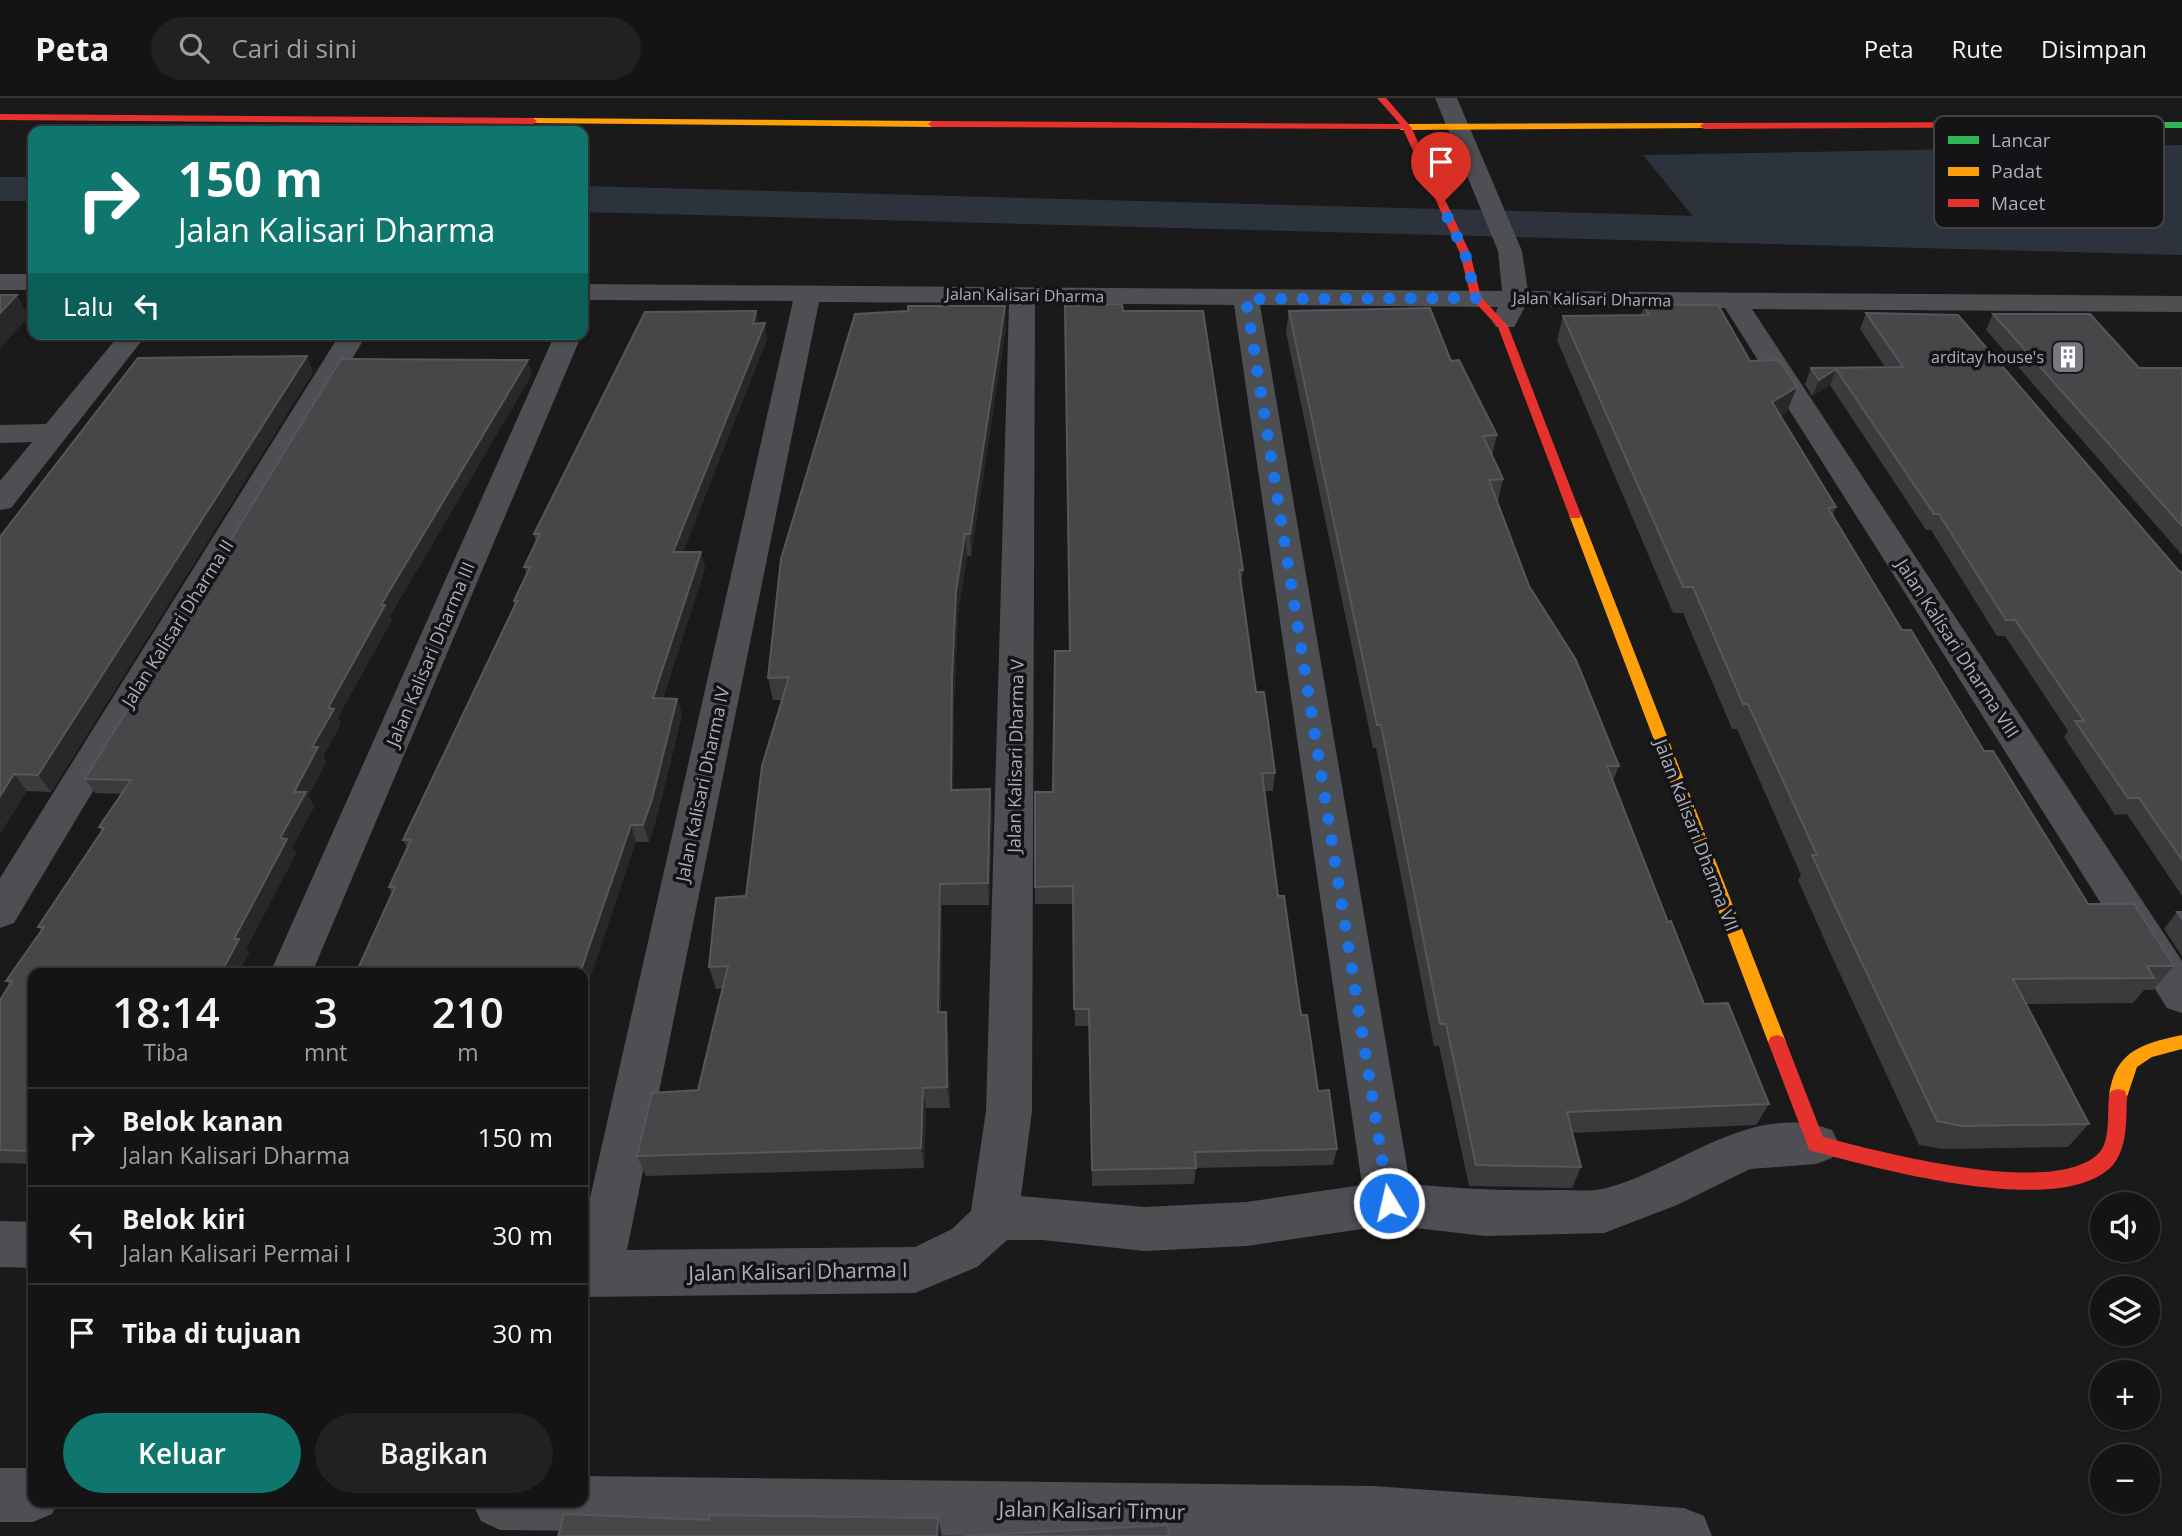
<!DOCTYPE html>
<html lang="id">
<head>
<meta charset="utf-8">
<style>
  :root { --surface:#141414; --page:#212122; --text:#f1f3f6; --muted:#9d9ea0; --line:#333334; --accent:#0f766e }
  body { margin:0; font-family:"Open Sans",sans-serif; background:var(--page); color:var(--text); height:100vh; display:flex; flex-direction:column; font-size:26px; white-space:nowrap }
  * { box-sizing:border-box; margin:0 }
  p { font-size:23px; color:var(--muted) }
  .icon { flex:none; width:38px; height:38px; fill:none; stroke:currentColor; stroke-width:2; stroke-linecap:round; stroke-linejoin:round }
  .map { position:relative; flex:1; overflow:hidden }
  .panel { position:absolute; left:28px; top:870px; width:560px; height:539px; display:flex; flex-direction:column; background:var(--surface); border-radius:14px; box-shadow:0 2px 5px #0004,0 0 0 2px var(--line) }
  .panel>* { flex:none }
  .banner { position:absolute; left:28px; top:28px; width:560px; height:214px; border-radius:14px; box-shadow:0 2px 5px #0004,0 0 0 2px var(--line); background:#0f766e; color:#fff; overflow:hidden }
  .tools { position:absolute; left:2090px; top:1094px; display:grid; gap:14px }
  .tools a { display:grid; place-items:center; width:70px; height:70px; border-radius:50%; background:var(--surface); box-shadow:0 2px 5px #0004,0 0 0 2px var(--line); font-size:35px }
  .pin { position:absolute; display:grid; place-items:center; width:60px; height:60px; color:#fff; margin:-72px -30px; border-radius:50% 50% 50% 0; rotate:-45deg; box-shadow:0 0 7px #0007 }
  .pin .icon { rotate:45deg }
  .me { position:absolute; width:77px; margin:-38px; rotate:351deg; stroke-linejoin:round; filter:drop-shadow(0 0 5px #0008) }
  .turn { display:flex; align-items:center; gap:24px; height:147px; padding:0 35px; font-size:32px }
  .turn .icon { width:91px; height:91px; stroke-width:2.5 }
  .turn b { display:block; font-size:49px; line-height:60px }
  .then { display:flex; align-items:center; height:66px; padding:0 35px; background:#0003; gap:14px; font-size:26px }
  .eta { display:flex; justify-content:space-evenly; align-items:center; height:119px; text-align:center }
  .eta b { font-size:42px; font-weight:600; line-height:49px }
  .cta { display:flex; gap:14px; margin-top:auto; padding:14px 35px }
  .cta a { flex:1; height:80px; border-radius:42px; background:var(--accent); color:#fff; font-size:28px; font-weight:600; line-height:80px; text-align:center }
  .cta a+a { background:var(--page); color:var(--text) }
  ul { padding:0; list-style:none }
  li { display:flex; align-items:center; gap:21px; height:98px; padding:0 35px; border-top:2px solid var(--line) }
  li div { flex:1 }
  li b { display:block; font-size:26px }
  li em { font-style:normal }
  header { display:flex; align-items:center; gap:42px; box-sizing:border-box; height:98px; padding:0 35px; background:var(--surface); border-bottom:2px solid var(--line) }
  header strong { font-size:33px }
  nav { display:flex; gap:38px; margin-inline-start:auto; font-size:24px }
  .search { width:490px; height:63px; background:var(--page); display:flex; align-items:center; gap:18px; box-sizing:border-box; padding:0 24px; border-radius:38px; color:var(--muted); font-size:26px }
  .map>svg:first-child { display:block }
</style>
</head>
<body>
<header>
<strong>Peta</strong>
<div class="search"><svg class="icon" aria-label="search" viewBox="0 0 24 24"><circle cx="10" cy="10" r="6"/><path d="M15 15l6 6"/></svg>Cari di sini</div>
<nav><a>Peta</a><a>Rute</a><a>Disimpan</a></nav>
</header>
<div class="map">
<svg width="2182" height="1438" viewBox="0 0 2182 1438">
  <rect width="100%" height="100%" fill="#1a1a1a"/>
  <polygon fill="#2c333c" points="2182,47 2182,132 1700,127 1643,57"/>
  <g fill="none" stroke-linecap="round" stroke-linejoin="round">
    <g fill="#2c333c" fill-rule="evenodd">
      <rect x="0" y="79" width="33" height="24"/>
      <polygon points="583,88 2182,131 2182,157 583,114"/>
    </g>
    <g fill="#4e4f53" fill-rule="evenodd">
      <path d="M1435 0H1457L1522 153 1528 193 2182 198V214L1752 211 2182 863V915L2167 910 1725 210 1525 209 1514 229H1496L1492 223 1498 209 1260 207 1410 1086C1460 1091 1508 1093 1558 1092 1573 1092 1592 1094 1606 1090 1680 1071 1751 1002 1832 1032L1839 1046 1832 1060 1816 1066 1750 1071 1677 1107 1604 1135 1485 1138 1389 1127 1247 1148 1144 1153 1043 1142H1007L977 1169 915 1195 583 1199V1131L793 203 583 202V186L1502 193 1498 153ZM819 204 1009 205 986 1013 971 1113 952 1131 915 1149 627 1152ZM1035 205 1234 207 1362 1087 1247 1104 1144 1109 1021 1098 1032 1013Z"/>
      <rect x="0" y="176" width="33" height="16"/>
      <polygon points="120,236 147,236 11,410 0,412 0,383 32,344 0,345 0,327 46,326"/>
      <polygon points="340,236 367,236 14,825 0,830 0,780"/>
      <polygon points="555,236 582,236 312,875 270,875"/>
      <polygon points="0,1123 33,1124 33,1170 0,1169"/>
      <polygon points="0,1370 33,1370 33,1404 58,1404 52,1416 33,1424 0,1424"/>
      <polygon points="583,1378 1373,1388 1684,1410 1704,1418 1712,1438 967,1438 500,1432 481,1423 472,1404 583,1404"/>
    </g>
    <polygon fill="#30b455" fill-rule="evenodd" points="2182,24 2182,30 2056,30 2052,27 2056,24"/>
    <g fill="#ff9f0a" fill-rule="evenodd">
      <polygon points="533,20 932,23 936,26 932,29 530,25 530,21"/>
      <polygon points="1704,25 1708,28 1707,30 1401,32 1397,29 1401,26"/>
      <polygon points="1575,413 1581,417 1786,944 1783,949 1777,951 1771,949 1768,944 1569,417"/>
      <path d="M2182 937V951L2152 959 2137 969 2125 1005 2118 1007 2111 1005C2108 997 2110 991 2112 983 2122 949 2151 944 2182 937Z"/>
    </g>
    <g fill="#e5322d" fill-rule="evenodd">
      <polygon points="1377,0 1386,0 1411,29 1470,155 1481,199 1508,228 1581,417 1580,420 1570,420 1569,417 1498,229 1471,200 1460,155 1403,31 932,29 928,26 932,23 1400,26"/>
      <polygon points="0,16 533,20 537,23 533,26 0,22"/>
      <polygon points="2056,24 2059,25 2059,29 1704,31 1700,28 1704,25"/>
      <path d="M1777 937 1783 939 1786 944 1823 1039C1881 1054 2052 1100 2098 1056 2111 1044 2107 1015 2109 999L2111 993 2118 991 2125 993 2127 999C2126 1020 2128 1049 2113 1067 2063 1122 1880 1071 1816 1054L1809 1052 1807 1046 1768 944 1771 939Z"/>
    </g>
  </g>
  <g fill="#3a3b3c">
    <polygon points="1644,207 1750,263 1787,313 1781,318 1836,409 1833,417 1902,532 2088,806 2174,868 2153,892 2144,892 2133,905 2026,906 2089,1026 2068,1049 1943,1051 1919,1047 1829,852 1798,782 1801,777 1737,631 1732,631 1683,515 1673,515 1557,242 1563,218 1641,217"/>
    <polygon points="1123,213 1243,472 1241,486 1256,594 1275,675 1273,693 1264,693 1278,798 1318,993 1337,1051 1333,1067 1196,1070 1194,1086 1092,1088 1089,928 1075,928 1073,806 1035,806 1035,789 1053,694 1070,553"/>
    <polygon points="1289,213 1497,337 1492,357 1503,381 1498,403 1497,403 1529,488 1619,668 1613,683 1668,824 1704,906 1769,1006 1756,1027 1572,1035 1581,1069 1572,1090 1469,1088 1439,948 1434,948 1376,650 1373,650 1286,234"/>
    <polygon points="1866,215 2179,473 2182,474 2182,798 2127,716 2115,717 2064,639 2068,633 2005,538 1997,538 1931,432 1926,432 1830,287 1812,298 1805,286 1811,270 1885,269 1860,231"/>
    <polygon points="1993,216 2139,270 2182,270 2182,457 1986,232"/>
    <polygon points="758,226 767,241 683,454 701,454 705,470 663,600 677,601 682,617 657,718 649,744 636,744 392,796 389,789 407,750 403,742 515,507 514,503 527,476 524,469 536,444 534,436"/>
    <polygon points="1006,229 971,458 967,458 958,515 954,602 953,692 990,691 992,713 989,807 942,807 941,914 948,935 950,1010 926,1010 924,1070 646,1078 637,1058 698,992 722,890 716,891 709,869 746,798 782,602 773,602 768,580"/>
    <polygon points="313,274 51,694 27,693 0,735 0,439"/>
    <polygon points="532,276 390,518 392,522 338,619 341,625 323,659 326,664 308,698 314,709 292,749 296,755 246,851 249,855 238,875 33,875 33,1066 0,1065 0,902 10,887 6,883 42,833 38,829 102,733 99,729 122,696 95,695 85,681"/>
    <polygon points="2177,814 2182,814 2182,858 2164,831"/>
  </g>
  <g fill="#282828">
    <polygon points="17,197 29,219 0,250 0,215"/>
    <polygon points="1005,208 1006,229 971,458 970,436"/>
    <polygon points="756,213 759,228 753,226"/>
    <polygon points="765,225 767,241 677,470 673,454"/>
    <polygon points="307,258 313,274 51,694 38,677"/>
    <polygon points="528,262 532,276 390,518 392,522 338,619 341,625 323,659 326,664 308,698 314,709 292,749 296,755 246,851 249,855 238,875 221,875 234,841 280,740 294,694 328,610 381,507"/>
    <polygon points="1836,271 1830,287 1812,298 1819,282"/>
    <polygon points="1797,289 1787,313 1763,329 1772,304"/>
    <polygon points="965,436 967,458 958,515 954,602 953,714 951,692 952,580 956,493"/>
    <polygon points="701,454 705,470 658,616 653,600"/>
    <polygon points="677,601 682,617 657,718 649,744 643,727"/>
    <polygon points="14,676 27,693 0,735 0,698"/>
    <polygon points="990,691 992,713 989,807 988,785"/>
    <polygon points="631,727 636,744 583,901 583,875 580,875"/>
    <polygon points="940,786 942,807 940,935 938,914"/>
    <polygon points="946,914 948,935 950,1010 947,989"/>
    <polygon points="923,990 926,1010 924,1070 921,1050"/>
    <polygon points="938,1420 942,1438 937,1438"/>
  </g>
  <g fill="#474749" stroke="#56575b" stroke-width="2">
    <polygon points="0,197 17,197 0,215"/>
    <polygon points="1122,206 1123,213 1203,213 1243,472 1239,472 1256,594 1264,594 1275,675 1262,675 1278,798 1284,798 1301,917 1307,917 1318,993 1329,992 1337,1051 1195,1054 1196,1070 1092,1072 1089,911 1074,911 1073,788 1035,789 1035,694 1053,694 1055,553 1070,553 1065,208"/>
    <polygon points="1644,207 1718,207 1750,263 1779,262 1797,289 1772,304 1836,409 1828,410 1902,532 1911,532 1984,653 1993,653 2088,806 2134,806 2174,868 2147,868 2154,880 2013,881 2089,1026 1962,1028 1937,1023 1844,827 1812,757 1817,757 1748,606 1743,606 1693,489 1683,489 1563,218 1649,217"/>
    <polygon points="908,208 1005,208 970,436 965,436 956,493 952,580 951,692 990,691 988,785 940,786 938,914 946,914 947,989 923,990 921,1050 637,1058 652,995 698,992 728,868 709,869 716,800 746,798 762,668 789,579 768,580 781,461 855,216 908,213"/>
    <polygon points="1430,210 1451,263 1459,262 1497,337 1483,338 1503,381 1489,382 1529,488 1576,562 1619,668 1607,668 1668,824 1671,823 1704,906 1728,905 1769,1006 1567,1014 1581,1069 1476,1067 1446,926 1440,926 1381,627 1377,627 1289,213"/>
    <polygon points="756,213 753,226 765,225 673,454 701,454 653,600 677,601 652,701 643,727 631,727 580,875 356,875 395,789 389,789 411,742 403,742 517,503 514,503 530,469 524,469 540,436 534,436 645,214"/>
    <polygon points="1866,215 1958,217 2179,473 2182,474 2182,762 2139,700 2128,700 2075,623 2084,623 2015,522 2006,522 1939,416 1934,416 1836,271 1819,282 1811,270 1903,269"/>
    <polygon points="1993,216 2090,216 2139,270 2182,270 2182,428"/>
    <polygon points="307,258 38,677 14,676 0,698 0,439 138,260"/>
    <polygon points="341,261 528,262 381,507 385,507 328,610 334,611 312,649 318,649 294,694 306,694 280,740 287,741 234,841 239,841 221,875 33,875 33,1053 0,1052 0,902 12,883 6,883 44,829 38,829 104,730 99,729 131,682 85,681"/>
    <polygon points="2177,814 2182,814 2182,821"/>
    <polygon points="564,1416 709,1422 710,1417 938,1420 937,1438 558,1438"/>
    <polygon points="1168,1427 1169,1438 964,1438"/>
  </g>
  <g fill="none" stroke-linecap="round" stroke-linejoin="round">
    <polyline stroke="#1a73e8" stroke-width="12" stroke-dasharray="0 21.6" points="1389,1105 1246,201 1476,200 1465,155 1441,106"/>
  </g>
  <defs>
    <g id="building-square" transform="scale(1.75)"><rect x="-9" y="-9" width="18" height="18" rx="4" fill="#787a83" stroke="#141416"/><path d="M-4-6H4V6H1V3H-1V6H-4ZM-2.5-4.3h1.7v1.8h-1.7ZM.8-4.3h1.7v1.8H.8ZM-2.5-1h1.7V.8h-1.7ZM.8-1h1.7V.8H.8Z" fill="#fff"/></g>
  </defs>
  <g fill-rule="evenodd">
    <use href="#building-square" x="2068" y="259"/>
  </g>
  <g text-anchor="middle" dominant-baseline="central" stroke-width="7" stroke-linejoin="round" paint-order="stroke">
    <g font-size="16" fill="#abaebb" stroke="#141416">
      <text transform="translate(1025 197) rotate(1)">Jalan Kalisari Dharma</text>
      <text transform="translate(1592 201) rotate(1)">Jalan Kalisari Dharma</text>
    </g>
    <g font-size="16" fill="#abaebb" stroke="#141416" text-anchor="end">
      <text x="2044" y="259">arditay house's</text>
    </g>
    <g font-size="18" fill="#abaebb" stroke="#141416">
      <text transform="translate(177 525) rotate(-58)">Jalan Kalisari Dharma II</text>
      <text transform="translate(1958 550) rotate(57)">Jalan Kalisari Dharma VIII</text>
      <text transform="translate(430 556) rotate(-67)">Jalan Kalisari Dharma III</text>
      <text transform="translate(1015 658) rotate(-89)">Jalan Kalisari Dharma V</text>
      <text transform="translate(702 686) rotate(-78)">Jalan Kalisari Dharma IV</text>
      <text transform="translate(1697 737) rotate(69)">Jalan Kalisari Dharma VII</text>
    </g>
    <g font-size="21" fill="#abaebb" stroke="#141416">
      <text transform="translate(798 1173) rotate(-1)">Jalan Kalisari Dharma I</text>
      <text transform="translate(1092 1412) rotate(1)">Jalan Kalisari Timur</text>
    </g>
  </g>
  <rect x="1934" y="18" width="230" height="112" rx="10" fill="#141416" stroke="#414248" stroke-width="2"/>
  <rect x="1948" y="38" width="31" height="8" fill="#30b455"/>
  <rect x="1948" y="69" width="31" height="9" fill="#ff9f0a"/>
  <rect x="1948" y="101" width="31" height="8" fill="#e5322d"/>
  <g font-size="19" fill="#abaebb">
    <text x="1991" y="49">Lancar</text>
    <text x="1991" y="80">Padat</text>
    <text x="1991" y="112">Macet</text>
  </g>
</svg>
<div class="tools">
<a><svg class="icon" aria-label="sound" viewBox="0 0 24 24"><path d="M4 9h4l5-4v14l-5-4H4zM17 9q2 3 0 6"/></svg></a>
<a><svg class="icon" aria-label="layers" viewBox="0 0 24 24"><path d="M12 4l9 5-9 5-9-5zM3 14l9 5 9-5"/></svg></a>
<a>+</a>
<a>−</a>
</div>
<div class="pin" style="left:1441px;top:106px;background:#d93025"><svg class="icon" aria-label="arrive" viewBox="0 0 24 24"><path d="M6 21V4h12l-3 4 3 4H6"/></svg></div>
<svg class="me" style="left:1389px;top:1105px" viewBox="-20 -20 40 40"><circle r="17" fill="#1a73e8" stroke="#fff" stroke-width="3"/><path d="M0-11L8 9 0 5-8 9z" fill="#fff"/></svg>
<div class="banner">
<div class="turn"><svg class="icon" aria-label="right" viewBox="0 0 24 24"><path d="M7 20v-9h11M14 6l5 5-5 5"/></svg><div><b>150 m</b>Jalan Kalisari Dharma</div></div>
<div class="then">Lalu<svg class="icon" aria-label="left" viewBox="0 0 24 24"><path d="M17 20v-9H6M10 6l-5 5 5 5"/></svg></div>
</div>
<section class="panel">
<div class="eta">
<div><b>18:14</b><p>Tiba</p></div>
<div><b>3</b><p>mnt</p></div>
<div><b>210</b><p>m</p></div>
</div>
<ul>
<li><svg class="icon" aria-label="right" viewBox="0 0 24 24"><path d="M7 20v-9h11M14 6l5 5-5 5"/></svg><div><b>Belok kanan</b><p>Jalan Kalisari Dharma</p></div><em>150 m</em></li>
<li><svg class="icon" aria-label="left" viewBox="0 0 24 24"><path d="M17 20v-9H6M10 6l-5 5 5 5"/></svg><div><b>Belok kiri</b><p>Jalan Kalisari Permai I</p></div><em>30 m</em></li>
<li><svg class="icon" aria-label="arrive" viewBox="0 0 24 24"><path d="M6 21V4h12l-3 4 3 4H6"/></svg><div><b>Tiba di tujuan</b></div><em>30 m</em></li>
</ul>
<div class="cta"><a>Keluar</a><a>Bagikan</a></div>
</section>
</div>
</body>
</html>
